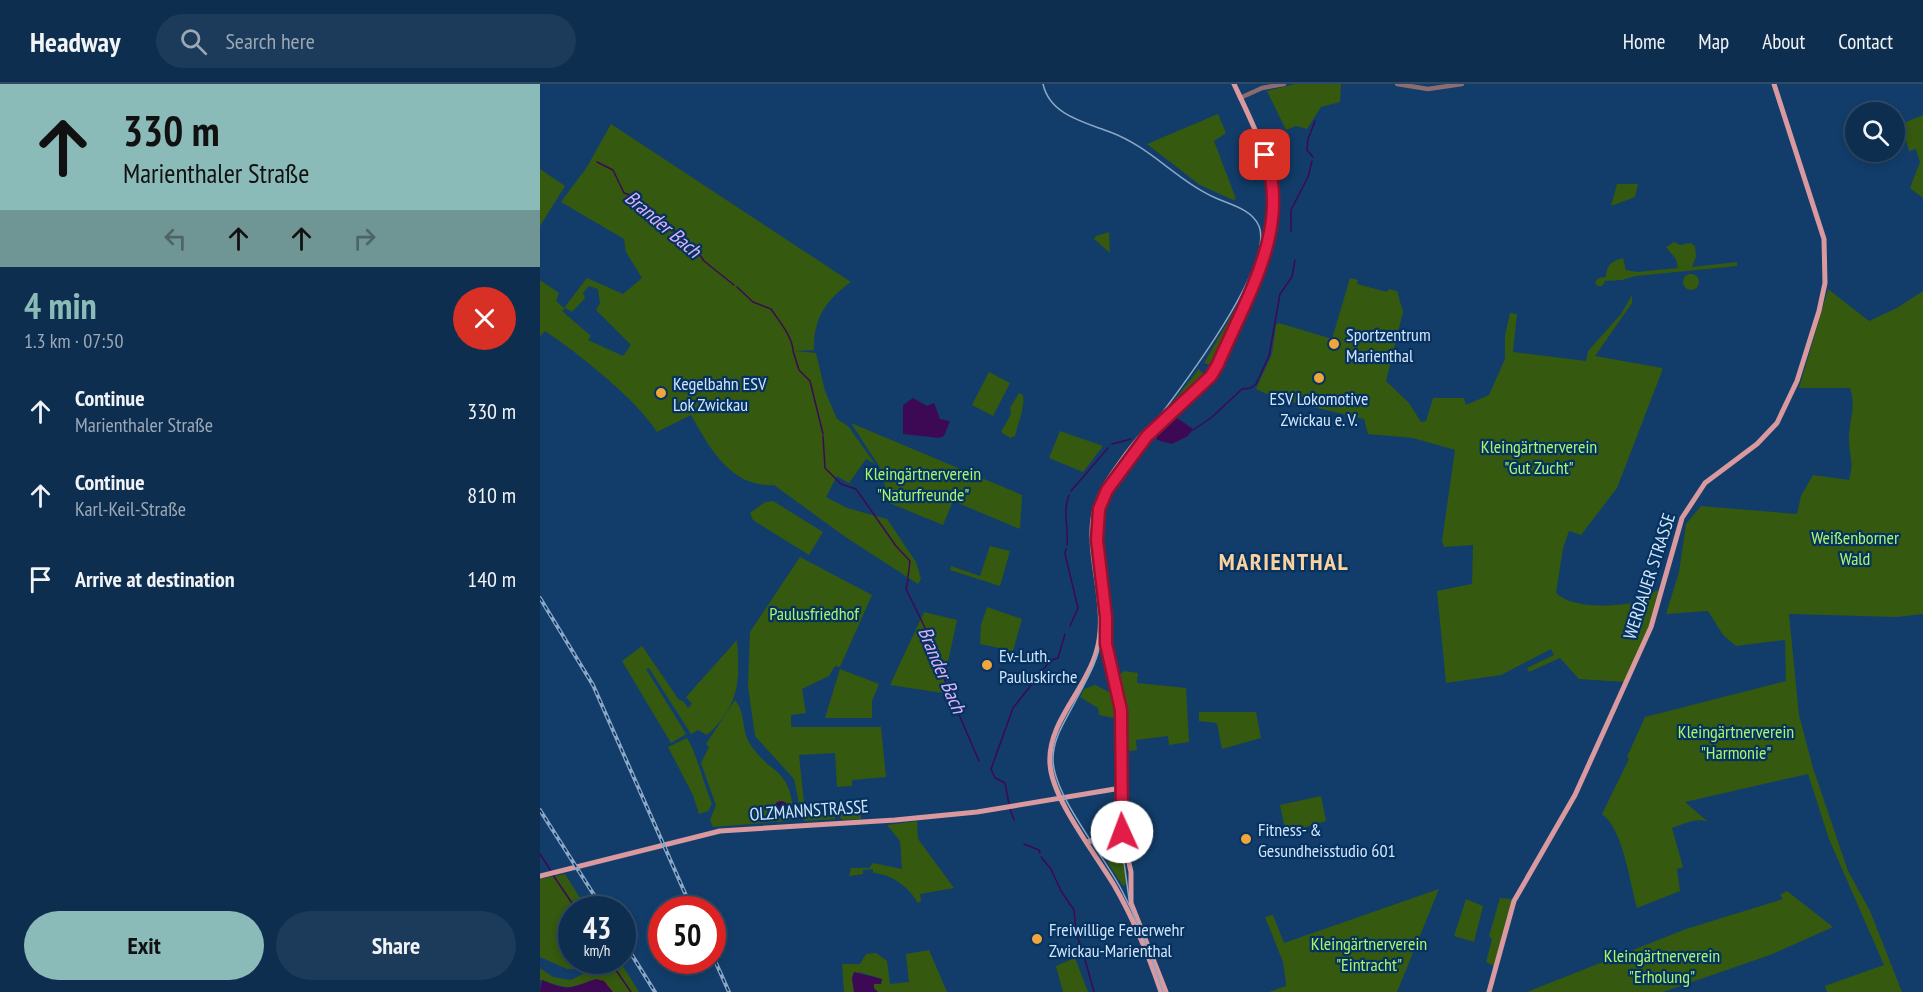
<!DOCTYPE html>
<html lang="en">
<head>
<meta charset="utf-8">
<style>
  :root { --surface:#0e2e50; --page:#1c3a5a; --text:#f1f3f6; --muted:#9ba8b7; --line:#2e4a67; --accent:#8bbbb9 }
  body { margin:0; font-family:"PT Sans Narrow",sans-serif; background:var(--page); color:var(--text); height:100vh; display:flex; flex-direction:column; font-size:22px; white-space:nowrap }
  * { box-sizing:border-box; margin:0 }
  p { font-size:20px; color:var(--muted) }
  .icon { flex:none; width:33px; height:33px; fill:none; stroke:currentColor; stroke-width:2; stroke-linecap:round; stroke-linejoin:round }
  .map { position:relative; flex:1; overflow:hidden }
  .side { display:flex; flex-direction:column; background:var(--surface); width:540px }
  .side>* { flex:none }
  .top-card { background:#8bbbb9; color:#111; overflow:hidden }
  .buttons { position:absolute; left:1305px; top:18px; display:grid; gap:12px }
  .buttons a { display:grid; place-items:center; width:60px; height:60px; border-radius:50%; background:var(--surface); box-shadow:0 3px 9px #0003,0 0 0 2px var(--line); font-size:30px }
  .speed { position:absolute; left:18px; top:812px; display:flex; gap:12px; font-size:30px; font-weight:700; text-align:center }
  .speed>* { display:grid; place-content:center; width:78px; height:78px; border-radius:50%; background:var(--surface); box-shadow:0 3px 9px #0003,0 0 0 2px var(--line); line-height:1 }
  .speed small { font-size:15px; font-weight:400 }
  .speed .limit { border:9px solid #d22; background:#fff; color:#111 }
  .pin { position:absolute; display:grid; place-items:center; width:51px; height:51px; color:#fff; margin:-26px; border-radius:12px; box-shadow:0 3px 9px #0006 }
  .me { position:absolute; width:66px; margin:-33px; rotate:358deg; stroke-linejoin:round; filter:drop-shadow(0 0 4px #0008) }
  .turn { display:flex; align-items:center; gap:21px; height:126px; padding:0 24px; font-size:27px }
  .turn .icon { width:78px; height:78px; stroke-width:2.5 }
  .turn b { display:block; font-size:42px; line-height:51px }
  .lanes { display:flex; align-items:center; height:57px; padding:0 24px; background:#0003; justify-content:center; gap:30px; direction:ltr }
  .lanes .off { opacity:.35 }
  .round { display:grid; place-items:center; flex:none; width:63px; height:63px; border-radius:32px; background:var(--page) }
  .overview { display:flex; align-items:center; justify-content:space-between; height:102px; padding:0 24px }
  h1 { font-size:36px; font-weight:700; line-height:45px; color:var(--accent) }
  .cta { display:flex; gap:12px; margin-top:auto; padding:12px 24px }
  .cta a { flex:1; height:69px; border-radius:36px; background:var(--accent); color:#111; font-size:24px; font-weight:700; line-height:69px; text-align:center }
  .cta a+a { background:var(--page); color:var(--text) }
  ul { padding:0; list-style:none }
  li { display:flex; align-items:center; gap:18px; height:84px; padding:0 24px }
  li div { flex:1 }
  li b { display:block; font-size:22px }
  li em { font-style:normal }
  header { display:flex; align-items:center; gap:36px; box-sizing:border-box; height:84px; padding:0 30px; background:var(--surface); border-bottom:2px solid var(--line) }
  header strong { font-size:28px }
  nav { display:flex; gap:33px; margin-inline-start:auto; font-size:21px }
  .search { width:420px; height:54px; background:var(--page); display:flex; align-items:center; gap:15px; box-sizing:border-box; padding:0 21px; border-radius:33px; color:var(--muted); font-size:22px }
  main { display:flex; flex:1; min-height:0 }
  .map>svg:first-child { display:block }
</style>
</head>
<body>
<header>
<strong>Headway</strong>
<div class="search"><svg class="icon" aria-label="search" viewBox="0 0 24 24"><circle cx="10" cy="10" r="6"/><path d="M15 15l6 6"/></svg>Search here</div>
<nav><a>Home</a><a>Map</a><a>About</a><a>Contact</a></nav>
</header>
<main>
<section class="side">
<div class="top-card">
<div class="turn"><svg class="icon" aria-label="ahead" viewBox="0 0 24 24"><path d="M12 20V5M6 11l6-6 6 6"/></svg><div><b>330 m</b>Marienthaler Straße</div></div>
<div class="lanes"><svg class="icon off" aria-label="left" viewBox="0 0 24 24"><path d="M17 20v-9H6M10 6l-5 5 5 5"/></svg><svg class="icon" aria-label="ahead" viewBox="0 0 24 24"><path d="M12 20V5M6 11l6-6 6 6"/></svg><svg class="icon" aria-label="ahead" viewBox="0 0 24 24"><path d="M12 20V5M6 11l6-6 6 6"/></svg><svg class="icon off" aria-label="right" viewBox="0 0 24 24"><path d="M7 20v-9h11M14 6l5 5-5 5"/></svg></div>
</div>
<div class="overview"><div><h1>4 min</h1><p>1.3 km · 07:50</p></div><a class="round" style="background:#d93025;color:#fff"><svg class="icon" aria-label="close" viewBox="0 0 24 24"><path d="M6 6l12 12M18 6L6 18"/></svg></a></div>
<ul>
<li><svg class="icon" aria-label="ahead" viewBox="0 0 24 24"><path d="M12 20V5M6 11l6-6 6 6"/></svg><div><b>Continue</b><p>Marienthaler Straße</p></div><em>330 m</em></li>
<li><svg class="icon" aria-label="ahead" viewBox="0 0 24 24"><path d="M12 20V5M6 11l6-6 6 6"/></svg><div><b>Continue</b><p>Karl-Keil-Straße</p></div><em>810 m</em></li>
<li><svg class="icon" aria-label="arrive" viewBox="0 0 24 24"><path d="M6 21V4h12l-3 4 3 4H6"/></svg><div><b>Arrive at destination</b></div><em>140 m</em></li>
</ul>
<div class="cta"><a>Exit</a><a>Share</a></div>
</section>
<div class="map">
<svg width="1383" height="908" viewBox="0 0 1383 908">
  <rect width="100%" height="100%" fill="#123d6a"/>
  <g fill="#35590f" fill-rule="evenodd">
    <polygon points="755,0 801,0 800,18 781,23 767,45 756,42 746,46 727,7"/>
    <polygon points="678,30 686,49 674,57 696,115 693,116 660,101 607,60"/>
    <polygon points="1383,31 1383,114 1370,104 1380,78 1376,65 1369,67 1361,40"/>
    <path d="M71 40 311 198C287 215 273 234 274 266L255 267 276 269 285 307 297 335 308 342 335 380 326 375 309 399 297 392 286 413 307 424 347 435 376 478 381 495 378 500 304 452 234 401C191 404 169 363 151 331L117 348C97 316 38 269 5 247L0 252V196L19 209 16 217 24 224 47 194 83 210 102 194 86 168 84 155 21 118 47 83ZM49 202 58 205 60 219 56 226 91 261 83 272 48 256 51 252 22 227 25 224 32 228 45 214 43 209Z"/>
    <polygon points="0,85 25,102 0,142"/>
    <polygon points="1077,100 1098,100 1095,113 1071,122"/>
    <polygon points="569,148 570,169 554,155 556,152"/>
    <path d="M1134 158 1140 161 1150 159 1155 162 1156 173 1152 183 1197 178V182L1096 192 1082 196 1065 197 1062 202H1057L1055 198 1059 194 1066 193C1067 180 1071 178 1083 174L1086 186 1097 188 1138 184 1136 175 1126 163Z"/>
    <circle cx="1151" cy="198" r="8"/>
    <path d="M810 194 818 196 817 200 847 208 849 205 857 207 863 228 846 297 869 319 881 338 886 337 893 314H924L926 321 949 311 965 275V251L970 229 977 230 973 268 1046 277 1048 267 1081 230 1092 211V219L1055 272 1122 284V287L1077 404 1041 451 1029 447 1023 464 1016 509C1034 526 1077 522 1099 518L1101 512 1121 505 1112 536 1084 598 1039 595 1020 574 989 588 987 584 1014 571 1011 565 961 591 906 599 897 507 932 500 933 461 904 463 902 457 915 366 873 354 828 350 824 335 739 315 716 305 732 270 736 241 739 239 792 255Z"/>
    <path d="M1288 205 1329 237 1357 224 1383 207V530L1356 533 1249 530 1259 631 1273 684 1308 787 1330 827 1362 908H1287L1285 902 1344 881 1289 755 1268 690 1145 718 1168 738C1156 733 1144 740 1132 744L1143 783 1137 785 1140 807 1097 824C1090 799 1083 745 1062 730L1089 675 1087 673 1105 633 1246 597 1245 556 1196 562 1183 551 1168 527 1126 530 1139 488 1146 440 1161 422 1257 430 1261 412 1273 391 1309 396C1314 378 1310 375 1309 358 1308 337 1317 326 1310 304H1259Z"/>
    <polygon points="702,213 674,277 671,281 664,279"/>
    <polygon points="659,285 665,292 629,326 628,324"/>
    <polygon points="449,288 470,299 453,332 432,321"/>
    <path d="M479 309 483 311C485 324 478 339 475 352L470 354 461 348 471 330 470 324Z"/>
    <polygon points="311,339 482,411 480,445 413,417 403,441 347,418 345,401 339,382"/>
    <polygon points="520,347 563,362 543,388 509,374"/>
    <polygon points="233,417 283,448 269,471 213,436 210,429 225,418"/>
    <polygon points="450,462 470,467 460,502 410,486 411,482 440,492"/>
    <polygon points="260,473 332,511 300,583 295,582 289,592 262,605 266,629 251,631 251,643 341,643 346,693 312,696 312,702 297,703 295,669 259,671 265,728 291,726 294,727 295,735 265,737 262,734 254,695 215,652 208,602 210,548"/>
    <polygon points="447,523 482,535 473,567 440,560 441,541"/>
    <polygon points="384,528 417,536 408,578 400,583 408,608 403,609 350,601"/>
    <path d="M197 556C200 597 200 621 167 651L158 646 151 650 109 584 106 585 146 650 131 659 82 577 102 562 139 616 143 617 148 624 152 620 146 613Z"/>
    <polygon points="300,585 339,600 332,617 332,634 285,634"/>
    <polygon points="584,587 598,589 597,599 646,604 649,658 629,661 628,652 596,656 597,666 582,668 585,615 578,592"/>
    <polygon points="555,601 573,610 576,622 574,634 559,631 558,624 540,613 544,605"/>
    <path d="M195 616C206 629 201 646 210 660 233 694 249 681 254 731L248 737 173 743 170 736 176 721 161 679 169 663 166 660Z"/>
    <polygon points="659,628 716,628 721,654 682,665 677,639 659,637"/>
    <path d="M147 654C158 672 163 699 172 720L168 727 159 730 153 711 128 663Z"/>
    <polygon points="781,712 786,737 746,749 740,721"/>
    <polygon points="321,724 321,735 304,736 300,734 302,726"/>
    <path d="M377 737 378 755 414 804 380 810 381 817 378 819C369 803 352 790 333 789V785L323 786V790L309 792 311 784H329L333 779 362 785 360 757 347 741Z"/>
    <polygon points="584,773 587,799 583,802 567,778"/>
    <path d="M25 790 47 825H32V876H79L99 908H73L45 899C27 908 17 900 0 896V884L13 893 31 896 43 890 42 885H27L0 873V795Z"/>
    <polygon points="899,805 857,908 729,908 746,902 746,899 743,878 725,833 733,831 744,859"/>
    <polygon points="1247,807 1293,843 1230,871 1123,908 987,908 1146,845 1243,815 1240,811"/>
    <polygon points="960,814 972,815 954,882 946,878 952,855 949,852"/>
    <polygon points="926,815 943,822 934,858 914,852"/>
    <polygon points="389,866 407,908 338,908 333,904 334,900 342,895 319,888 312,894 314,908 304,908 302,880 320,880 326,870 336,869 347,877 350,900 369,898 366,870"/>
    <polygon points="535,874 548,908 523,908 516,882"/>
  </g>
  <g fill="#3e0954">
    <polygon points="373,314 387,322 394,319 400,335 410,337 404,352 399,354 363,350 363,321"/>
    <polygon points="637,334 653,345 648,352 632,360 617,356 616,351"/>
    <circle cx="241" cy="724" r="7"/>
    <polygon points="314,888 342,895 341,900 334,900 334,904 338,908 314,908 312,894"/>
    <path d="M56 895 64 897 73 908H0L2 896C31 908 28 904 56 895Z"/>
  </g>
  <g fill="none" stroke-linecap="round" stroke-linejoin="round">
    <g stroke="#3e0954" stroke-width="1.5">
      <polyline points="773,73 767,66 768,55 775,37"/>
      <polyline points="57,78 73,86 84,109 93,112 125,144 138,148 148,164 158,168 164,177 194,201"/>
      <polyline points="751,147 751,126 768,93 772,77"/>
      <path d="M197 203 213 218 231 225C239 237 252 252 253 266"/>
      <polyline points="253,267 259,286 270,297 283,350"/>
      <polyline points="653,346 672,333 702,305 711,304 716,300 729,272 740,210 752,193 755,176"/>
      <polyline points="283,352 285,384 301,400 316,405 356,462 370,477 368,493"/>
      <polyline points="611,354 618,352"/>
      <polyline points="572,360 591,355"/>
      <polyline points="531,407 568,364"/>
      <path d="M527 461C529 444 522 429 529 411"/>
      <polyline points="526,465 525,470 538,524 530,542"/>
      <polyline points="368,495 366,505 390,554 408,605 439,677"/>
      <polyline points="469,720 465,699 455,694 451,685 473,624 511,576 518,574 525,550"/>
      <polyline points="470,725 474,736"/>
      <polyline points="484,760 499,766 500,769"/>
      <polyline points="0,770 11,787"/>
      <polyline points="501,773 511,785 521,807 534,826 536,847 541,865"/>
      <polyline points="13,791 36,825"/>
      <polyline points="544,872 554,908"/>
      <polyline points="69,876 91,908"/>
    </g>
    <g stroke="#8c6c6f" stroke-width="4.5">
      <polyline points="857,0 888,5 922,0"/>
      <polyline points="700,14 722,4 744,0"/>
    </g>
    <g stroke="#da999f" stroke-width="5">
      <path d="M601 360C580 388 556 411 557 448L567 571 580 621 582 748 591 788V819L626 908"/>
      <polyline points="547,758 582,748"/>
      <polyline points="0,792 180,747 355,736 437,728 581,704"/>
      <path d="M621 908C609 872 593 834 574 801 555 769 512 715 510 680 507 639 545 607 556 569 572 518 538 460 559 413 565 397 597 354 610 343 630 327 651 313 669 295 685 277 692 247 701 226 710 204 721 183 728 160 745 102 718 51 694 0"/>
      <polyline points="949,908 974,817 1035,711 1111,543 1142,434 1165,399 1217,360 1237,339 1257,297 1279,227 1285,199 1284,155 1234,0"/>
    </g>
    <g stroke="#8ca7c6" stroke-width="1.5">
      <path d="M503 0C510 31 544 38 570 48 611 63 638 98 678 115 692 121 712 126 719 142 738 190 600 357 569 398 539 441 565 492 563 539 562 568 549 592 536 616 527 634 513 653 513 675 513 711 562 769 580 803 597 835 612 873 623 908"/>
      <polyline points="563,560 577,616 580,749 589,815"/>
    </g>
    <g stroke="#8ca7c6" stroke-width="4">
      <g id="rail">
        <polyline points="0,514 53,601 152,825"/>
        <polyline points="0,726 63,825"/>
        <polyline points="82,855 115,908"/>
        <polyline points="172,870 189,908"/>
      </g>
    </g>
    <use href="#rail" stroke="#05325f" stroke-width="1.5" stroke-dasharray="4.5" stroke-linecap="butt"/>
  </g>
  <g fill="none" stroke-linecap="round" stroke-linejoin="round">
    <g stroke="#92132f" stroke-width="15">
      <path id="route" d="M582 748 581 626 566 560V533L557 456 559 425 567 406 607 352 671 292 678 280C706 214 752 143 725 71"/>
    </g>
    <use href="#route" stroke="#e11d48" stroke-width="10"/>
  </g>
  <g fill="#efa73d" stroke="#05325f" stroke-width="2">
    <circle cx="794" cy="260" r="6"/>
    <circle cx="779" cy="294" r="6"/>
    <circle cx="121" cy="309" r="6"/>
    <circle cx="447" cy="581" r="6"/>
    <circle cx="706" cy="755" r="6"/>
    <circle cx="497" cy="855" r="6"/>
  </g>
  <g text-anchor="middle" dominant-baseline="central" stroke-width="4.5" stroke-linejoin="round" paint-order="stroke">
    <g font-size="18" fill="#d2e4fb" stroke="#05325f" text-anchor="start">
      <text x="806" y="250">Sportzentrum<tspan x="806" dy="21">Marienthal</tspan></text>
      <text x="133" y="299">Kegelbahn ESV<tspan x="133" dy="21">Lok Zwickau</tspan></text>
      <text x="779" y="314" text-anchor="middle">ESV Lokomotive<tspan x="779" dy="21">Zwickau e. V.</tspan></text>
      <text x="459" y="571">Ev.-Luth.<tspan x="459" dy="21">Pauluskirche</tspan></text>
      <text x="718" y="745">Fitness- &amp;<tspan x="718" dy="21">Gesundheisstudio 601</tspan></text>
      <text x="509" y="845">Freiwillige Feuerwehr<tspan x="509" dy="21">Zwickau-Marienthal</tspan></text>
    </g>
    <g font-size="18" fill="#aaf56a" stroke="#05325f">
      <text x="999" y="362">Kleingärtnerverein<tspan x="999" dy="21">"Gut Zucht"</tspan></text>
      <text x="383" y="389">Kleingärtnerverein<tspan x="383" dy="21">"Naturfreunde"</tspan></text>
      <text x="1315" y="453">Weißenborner<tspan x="1315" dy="21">Wald</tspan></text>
      <text x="274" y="529">Paulusfriedhof</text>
      <text x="1196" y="647">Kleingärtnerverein<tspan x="1196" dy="21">"Harmonie"</tspan></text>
      <text x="829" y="859">Kleingärtnerverein<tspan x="829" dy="21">"Eintracht"</tspan></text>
      <text x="1122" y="871">Kleingärtnerverein<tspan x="1122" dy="21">"Erholung"</tspan></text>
    </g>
    <g font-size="18" fill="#d2e4fb" stroke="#05325f">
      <text transform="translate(1109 492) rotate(-72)">WERDAUER STRASSE</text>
      <text transform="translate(269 726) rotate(-4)">OLZMANNSTRASSE</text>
    </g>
    <g font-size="20" font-style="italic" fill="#dfb0fa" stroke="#05325f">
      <text transform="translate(123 140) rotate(40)">Brander Bach</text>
      <text transform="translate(402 586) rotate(67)">Brander Bach</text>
    </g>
    <g font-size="24" font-weight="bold" letter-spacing="1.5" fill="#fbd29f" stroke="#05325f">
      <text x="744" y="477">MARIENTHAL</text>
    </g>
  </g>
</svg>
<div class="buttons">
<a><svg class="icon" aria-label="search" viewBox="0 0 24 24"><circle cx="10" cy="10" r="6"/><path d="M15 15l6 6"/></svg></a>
</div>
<div class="speed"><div>43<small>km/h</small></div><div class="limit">50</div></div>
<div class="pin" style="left:725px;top:71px;background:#d93025"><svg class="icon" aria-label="arrive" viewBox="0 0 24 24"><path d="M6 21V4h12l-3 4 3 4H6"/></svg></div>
<svg class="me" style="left:582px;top:748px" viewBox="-20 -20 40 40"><circle r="19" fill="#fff"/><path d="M0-13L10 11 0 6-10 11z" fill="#e11d48"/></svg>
</div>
</main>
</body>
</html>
